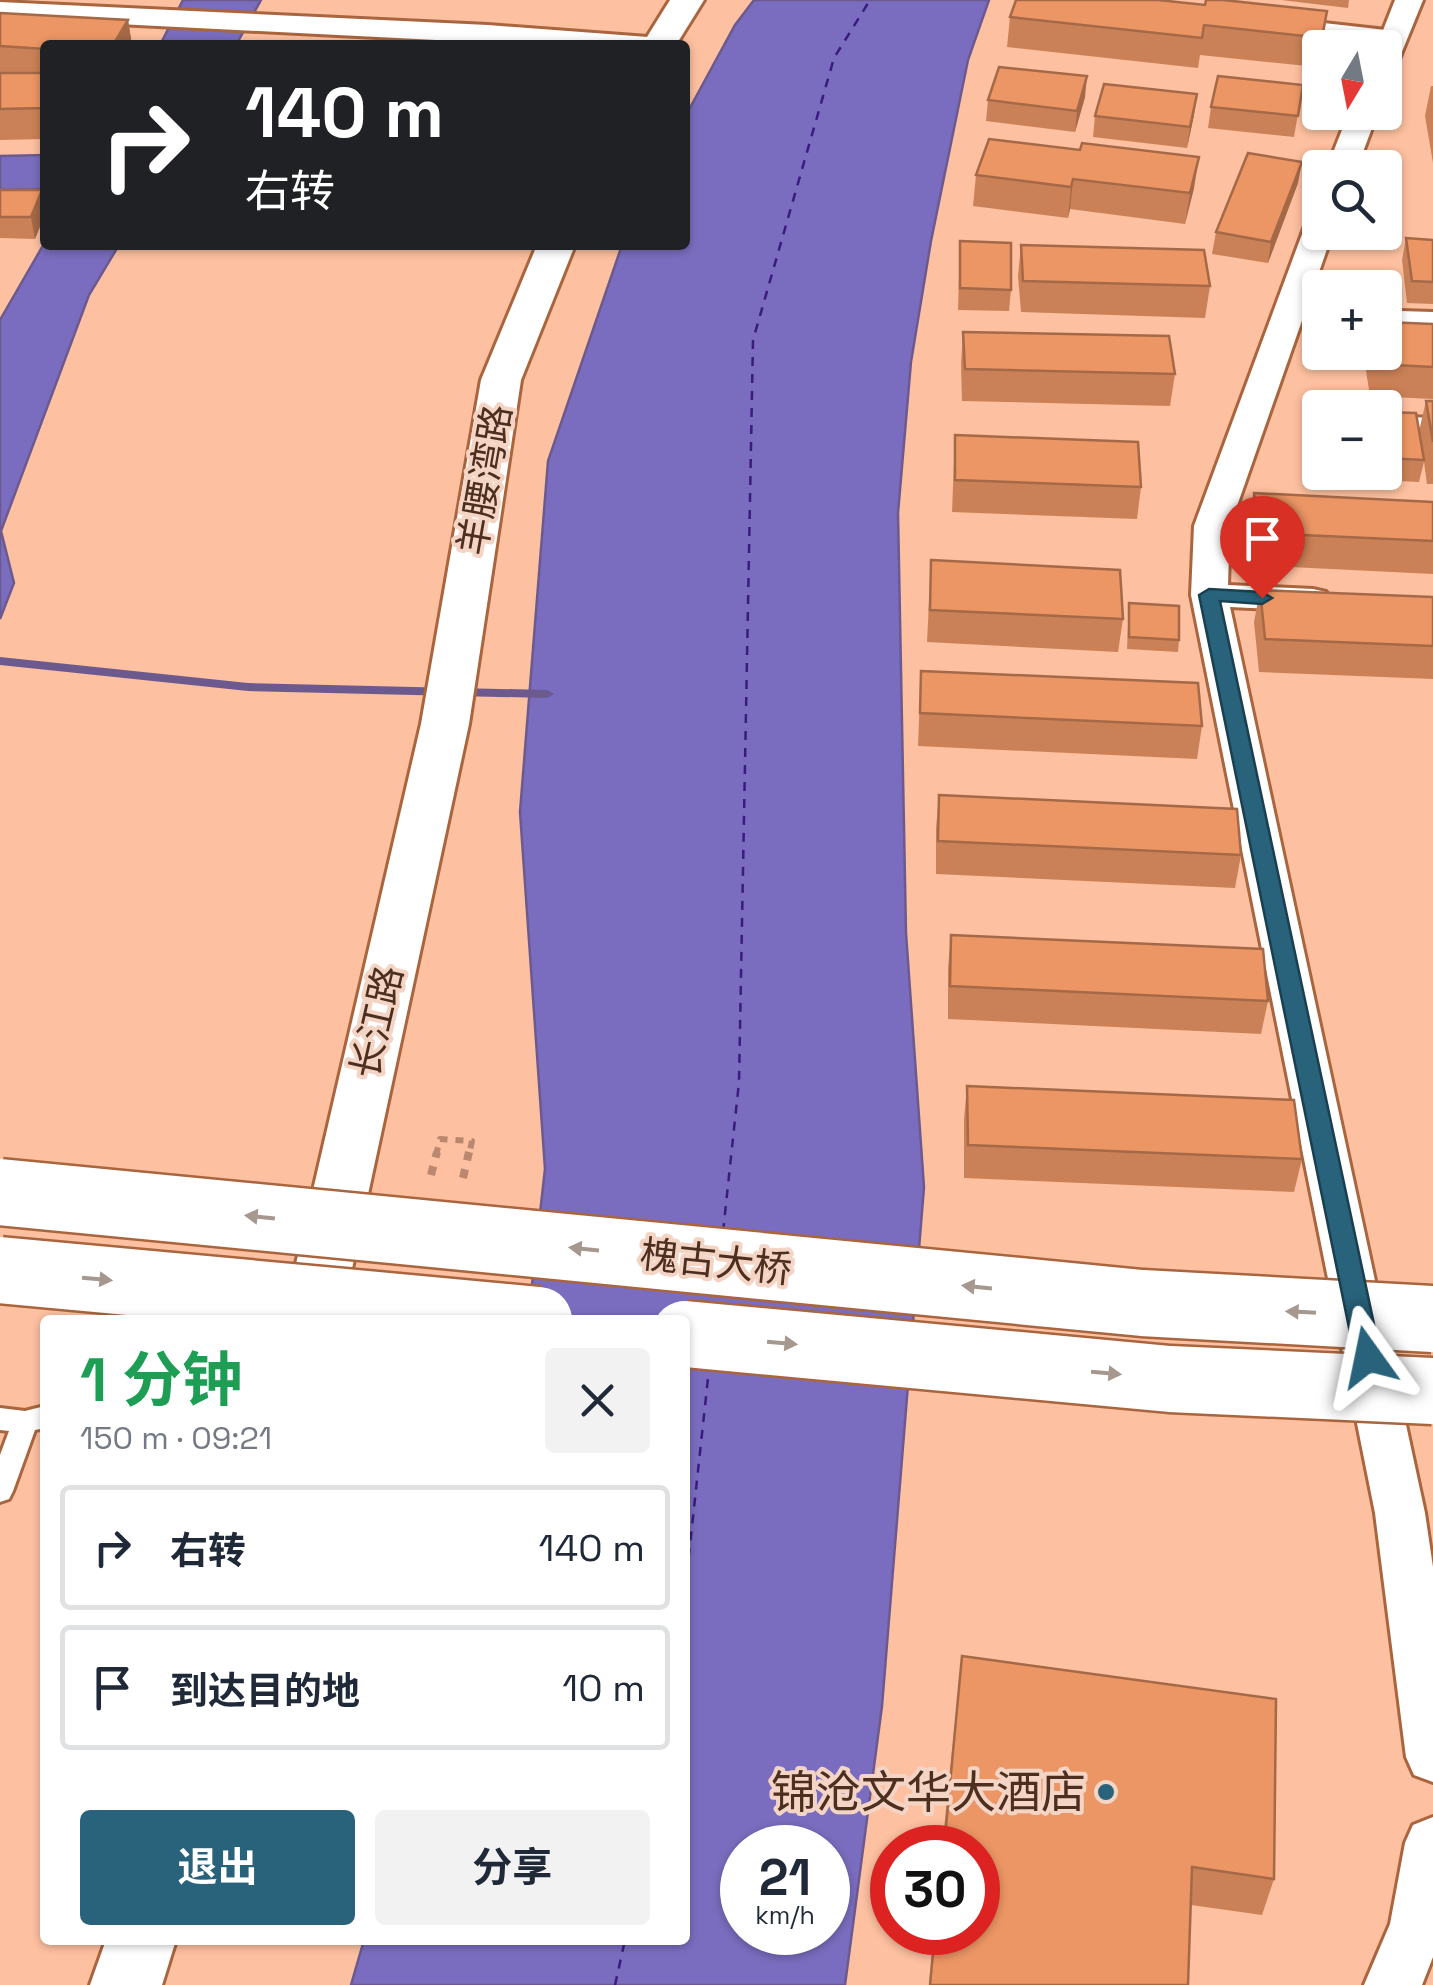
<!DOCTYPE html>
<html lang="zh">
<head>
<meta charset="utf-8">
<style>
  :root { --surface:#fff; --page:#f2f2f3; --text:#1f2937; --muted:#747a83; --line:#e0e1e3; --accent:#28627b }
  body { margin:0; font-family:"Space Grotesk","Noto Sans SC",sans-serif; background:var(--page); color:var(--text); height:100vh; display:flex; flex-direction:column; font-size:38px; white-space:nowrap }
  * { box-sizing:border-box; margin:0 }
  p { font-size:32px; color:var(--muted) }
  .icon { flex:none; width:55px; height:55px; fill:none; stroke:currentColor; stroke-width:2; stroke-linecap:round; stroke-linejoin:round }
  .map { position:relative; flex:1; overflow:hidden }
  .side { position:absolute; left:40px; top:1315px; width:650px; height:630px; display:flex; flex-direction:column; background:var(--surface); border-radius:10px; box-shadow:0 2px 8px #0004 }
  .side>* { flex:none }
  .hud { position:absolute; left:40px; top:40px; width:650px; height:210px; border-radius:10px; box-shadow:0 2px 8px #0004; background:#202124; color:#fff; overflow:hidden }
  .needle { width:65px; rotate:190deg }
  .buttons { position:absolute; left:1302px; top:30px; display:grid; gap:20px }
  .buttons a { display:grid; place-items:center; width:100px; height:100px; border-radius:10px; background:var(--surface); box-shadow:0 2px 8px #0004; font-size:50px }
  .speed { position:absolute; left:720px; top:1825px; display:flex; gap:20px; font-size:50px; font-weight:700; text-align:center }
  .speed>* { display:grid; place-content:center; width:130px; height:130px; border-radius:50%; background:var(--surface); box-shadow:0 2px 8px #0004; line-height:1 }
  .speed small { font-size:25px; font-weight:400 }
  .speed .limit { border:15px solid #d22; background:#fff; color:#111 }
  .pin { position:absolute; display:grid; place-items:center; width:85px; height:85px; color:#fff; margin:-102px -42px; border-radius:50% 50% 50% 0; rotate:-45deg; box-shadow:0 0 10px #0007 }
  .pin .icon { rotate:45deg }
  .me { position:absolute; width:110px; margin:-55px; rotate:348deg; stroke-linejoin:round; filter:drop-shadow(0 0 8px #0008) }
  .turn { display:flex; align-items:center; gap:35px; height:210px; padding:0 40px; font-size:45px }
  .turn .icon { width:130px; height:130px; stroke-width:2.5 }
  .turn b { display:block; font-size:70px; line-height:85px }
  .round { display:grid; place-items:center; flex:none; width:105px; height:105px; border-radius:10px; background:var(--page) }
  .head { display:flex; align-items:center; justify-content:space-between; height:170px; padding:0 40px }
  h1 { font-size:60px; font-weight:700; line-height:75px; color:#1e9e55 }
  .cta { display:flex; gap:20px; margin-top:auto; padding:20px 40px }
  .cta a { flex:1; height:115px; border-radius:10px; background:var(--accent); color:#fff; font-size:40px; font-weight:700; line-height:115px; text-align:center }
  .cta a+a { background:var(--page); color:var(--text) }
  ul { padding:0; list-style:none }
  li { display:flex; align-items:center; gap:30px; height:125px; margin:0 20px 15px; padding:0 20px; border:5px solid var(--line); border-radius:10px }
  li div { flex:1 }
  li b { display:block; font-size:38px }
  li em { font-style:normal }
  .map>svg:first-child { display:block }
</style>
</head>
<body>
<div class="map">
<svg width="1433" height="1985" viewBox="0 0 1433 1985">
  <rect width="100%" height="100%" fill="#fdc0a0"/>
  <g fill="#7a6dbf" stroke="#6c5a8f" stroke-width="2.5" fill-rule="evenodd">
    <polygon points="183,0 261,0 236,45 160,45"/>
    <path d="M754 0H989L968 60 931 241 911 362 898 513 906 933 924 1187 882 1706 845 1985H351L364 1940H685V1320H528L545 1169 520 812 548 461 622 245H685V117L735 25ZM742 1848H828V1932H742Z"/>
    <polygon points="45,155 45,189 0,190 0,156"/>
    <polygon points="45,242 119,245 89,295 1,531 14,583 0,619 0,320"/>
  </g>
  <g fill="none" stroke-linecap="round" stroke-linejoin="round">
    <polygon fill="#6c5a8f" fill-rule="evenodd" points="0,657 248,683 547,690 554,694 547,698 248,691 0,665"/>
    <g stroke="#3a1c7e" stroke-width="2.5" stroke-dasharray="9 8" stroke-linecap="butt">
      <polyline points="723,1232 739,1082 753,340 834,58 870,0"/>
      <polyline points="685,1591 709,1369"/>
      <polyline points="615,1985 625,1940"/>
    </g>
    <g stroke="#a9653e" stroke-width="6">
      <g id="service">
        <polygon points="1297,20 1395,31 1402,35 1395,39 1292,27 1290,24"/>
        <polygon points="1385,416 1433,418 1433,428 1385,426"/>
        <polygon points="45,1406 45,1428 35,1430 13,1491 9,1499 0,1502 0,1455 9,1431 0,1430 0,1408 25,1411"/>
      </g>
    </g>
    <g stroke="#a9653e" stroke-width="6">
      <g id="minor">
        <polygon points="1395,0 1423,0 1399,59 1395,65 1385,67 1385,48 1376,48"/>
        <polygon points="0,2 488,25 648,37 662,45 536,45 0,18"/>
        <polygon points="1349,112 1378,112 1357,168 1327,168"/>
        <polygon points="1320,217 1320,232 1333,232 1230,526 1228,585 1313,589 1326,592 1331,600 1326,608 1313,611 1230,607 1425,1513 1433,1567 1433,1782 1414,1775 1406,1757 1375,1513 1191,595 1194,526 1305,226 1309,219"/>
        <polygon points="1401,311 1433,312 1433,332 1390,328 1385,321 1390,314"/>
        <polygon points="1433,1817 1433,1957 1422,1985 1364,1985 1390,1924 1405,1843 1413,1825"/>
      </g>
    </g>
    <g stroke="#a9653e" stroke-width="6">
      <g id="tertiary">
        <polygon points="670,0 704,0 676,45 642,45"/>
        <polygon points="537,245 575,245 521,380 469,724 341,1320 283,1320 421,724 481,380"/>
        <polygon points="106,1940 176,1940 162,1985 90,1985"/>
      </g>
    </g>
    <polyline stroke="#b9886e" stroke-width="6" stroke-dasharray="8 8" stroke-linecap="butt" points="436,1155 440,1139 472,1141 469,1155"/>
    <g stroke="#b9886e" stroke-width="8" stroke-dasharray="9 9" stroke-linecap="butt">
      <polyline points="431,1175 437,1152"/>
      <polyline points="463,1178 469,1152"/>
    </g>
    <use href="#service" fill="#fff" fill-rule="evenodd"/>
    <use href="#minor" fill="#fff" fill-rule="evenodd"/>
    <use href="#tertiary" fill="#fff" fill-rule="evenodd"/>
    <g stroke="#a9653e" stroke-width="71" stroke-linecap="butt">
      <g id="secondary-bridge">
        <polyline points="0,1192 1142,1303 1433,1319"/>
        <polyline points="0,1270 539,1320"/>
        <polyline points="685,1334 1170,1379 1433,1391"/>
      </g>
    </g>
    <use href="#secondary-bridge" stroke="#fff" stroke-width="66"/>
  </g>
  <g fill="#cb8157">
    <polygon points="1281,0 1349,0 1348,8"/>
    <polygon points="1205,5 1327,11 1317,67 1200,55 1198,68 1007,47 1010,17"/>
    <polygon points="0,13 128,20 132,45 45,45 45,139 0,140"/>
    <polygon points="1303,85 1294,137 1208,128 1211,107"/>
    <polygon points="1431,86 1433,86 1433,163 1425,116"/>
    <polygon points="1085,97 1075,132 986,121 988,100"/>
    <polygon points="1194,115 1187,148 1093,137 1095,116"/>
    <polygon points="989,139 1194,188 1185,224 1070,209 1068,218 973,206 976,175"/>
    <polygon points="1298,183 1268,263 1212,254 1216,232"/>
    <polygon points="0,190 42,190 45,214 35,239 0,238"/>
    <polygon points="1406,238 1433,240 1433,304 1407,303 1402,260"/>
    <polygon points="960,241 1011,290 1009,311 958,310"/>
    <polygon points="1021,245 1210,286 1205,318 1021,312 1018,276"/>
    <polygon points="1433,324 1433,399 1370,396 1363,352 1385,352"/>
    <polygon points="963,332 1175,374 1170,406 962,401 961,364"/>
    <polygon points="1426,401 1433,401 1433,484 1427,484 1424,462 1419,482 1311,477 1305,430 1309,408 1320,409 1320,472 1385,472 1385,412 1419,431"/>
    <polygon points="955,435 1141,487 1137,519 952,512"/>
    <polygon points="1254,493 1433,502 1433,574 1252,565 1249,525"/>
    <polygon points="931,560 1123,619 1118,652 927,642"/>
    <polygon points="1260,590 1433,597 1433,679 1259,672 1254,622"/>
    <polygon points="1129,603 1179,640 1178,652 1127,649"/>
    <polygon points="921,671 1202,726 1197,759 918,746"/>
    <polygon points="939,795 1241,855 1235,888 936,874 936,828"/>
    <polygon points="951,935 1268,1001 1261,1034 948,1019 948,968"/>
    <polygon points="967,1086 1302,1159 1294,1192 964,1178 964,1119"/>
    <polygon points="962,1656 1274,1879 1262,1915 1191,1905 1188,1985 929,1985 934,1932 978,1932 978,1848 942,1848"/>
  </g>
  <g fill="#a56947">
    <polygon points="128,20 132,45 113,45"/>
    <polygon points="1087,76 1085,97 1075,132 1077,111"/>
    <polygon points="1197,94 1194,115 1187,148 1190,127"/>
    <polygon points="1199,157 1194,188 1185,224 1190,193"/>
    <polygon points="1302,162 1298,183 1268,263 1271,242"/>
    <polygon points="1073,179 1070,209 1068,218 1071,187"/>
    <polygon points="42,190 45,214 35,239 31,217"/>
  </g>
  <g fill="#ec9665" stroke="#a56947" stroke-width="2.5">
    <polygon points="1016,0 1158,0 1205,5 1206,0 1223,0 1327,11 1322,38 1204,25 1202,38 1010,17"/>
    <polygon points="0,13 128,20 113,45 45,45 45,49 0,46"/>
    <polygon points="999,67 1087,76 1077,111 988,100"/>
    <polygon points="0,73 45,73 45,108 0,109"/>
    <polygon points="1218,76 1303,85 1298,116 1211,107"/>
    <polygon points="1104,84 1197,94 1190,127 1095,116"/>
    <polygon points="989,139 1080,150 1082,143 1199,157 1190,193 1073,179 1071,187 976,175"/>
    <polygon points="1248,153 1302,162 1271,242 1216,232"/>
    <polygon points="0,190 42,190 31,217 0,217"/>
    <polygon points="1406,238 1433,240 1433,282 1412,281"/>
    <polygon points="960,241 1011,243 1011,290 960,288"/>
    <polygon points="1021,245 1204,250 1210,286 1023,281"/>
    <polygon points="1385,322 1433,324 1433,367 1376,364 1374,352 1385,352"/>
    <polygon points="963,332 1169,336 1175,374 965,369"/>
    <polygon points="1426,401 1433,401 1433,442"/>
    <polygon points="1309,408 1320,409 1320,455 1315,454"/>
    <polygon points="1385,412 1416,413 1424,460 1385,458"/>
    <polygon points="955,435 1138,442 1141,487 955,480"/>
    <polygon points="1254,493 1433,502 1433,541 1258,533"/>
    <polygon points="931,560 1120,570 1123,619 930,610"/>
    <polygon points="1260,590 1433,597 1433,646 1265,639"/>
    <polygon points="1129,603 1179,606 1179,640 1129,637"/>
    <polygon points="921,671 1198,683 1202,726 920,713"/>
    <polygon points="939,795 1237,809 1241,855 938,841"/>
    <polygon points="951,935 1263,949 1268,1001 950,986"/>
    <polygon points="967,1086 1294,1100 1302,1159 968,1145"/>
    <polygon points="962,1656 1276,1699 1274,1879 1192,1867 1188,1985 930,1985 935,1932 978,1932 978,1848 944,1848"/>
  </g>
  <defs><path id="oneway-solid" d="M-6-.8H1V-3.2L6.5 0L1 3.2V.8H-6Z" transform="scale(2.5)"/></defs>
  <g fill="#a6978f">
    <use href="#oneway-solid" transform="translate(260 1217) rotate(-174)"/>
    <use href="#oneway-solid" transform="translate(584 1249) rotate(-174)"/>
    <use href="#oneway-solid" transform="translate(97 1279) rotate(5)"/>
    <use href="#oneway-solid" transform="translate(977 1287) rotate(-174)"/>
    <use href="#oneway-solid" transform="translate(1301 1312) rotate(-177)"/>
    <use href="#oneway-solid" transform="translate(782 1343) rotate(5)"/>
    <use href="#oneway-solid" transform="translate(1106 1373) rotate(5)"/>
  </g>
  <polygon fill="#28627b" stroke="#1a4050" stroke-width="2.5" points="1209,589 1262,592 1272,598 1262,604 1220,601 1381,1357 1377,1364 1368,1367 1359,1364 1355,1357 1199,595"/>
  <circle fill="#28627b" stroke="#f4d5c5" stroke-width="4" cx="1106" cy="1792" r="10"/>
  <g text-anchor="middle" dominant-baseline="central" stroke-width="8" stroke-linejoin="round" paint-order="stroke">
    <g font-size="38" fill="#4d2f1f" stroke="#f4d5c5">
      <text transform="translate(485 480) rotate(-80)">羊腰湾路</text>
      <text transform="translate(377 1022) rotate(-77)">长江路</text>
      <text transform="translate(716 1262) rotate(6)">槐古大桥</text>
    </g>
    <g font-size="45" fill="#4d2f1f" stroke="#f4d5c5" text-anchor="end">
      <text x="1086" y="1792">锦沧文华大酒店</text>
    </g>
  </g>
</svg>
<div class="buttons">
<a><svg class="needle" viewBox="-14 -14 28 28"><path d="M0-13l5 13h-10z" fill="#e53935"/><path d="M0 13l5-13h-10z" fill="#747a83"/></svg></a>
<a><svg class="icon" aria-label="search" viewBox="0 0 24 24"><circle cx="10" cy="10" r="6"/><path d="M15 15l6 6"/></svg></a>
<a>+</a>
<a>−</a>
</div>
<div class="speed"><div>21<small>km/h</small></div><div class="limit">30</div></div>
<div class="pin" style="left:1262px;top:598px;background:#d93025"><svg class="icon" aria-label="arrive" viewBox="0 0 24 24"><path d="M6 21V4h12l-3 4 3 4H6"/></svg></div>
<svg class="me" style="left:1368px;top:1357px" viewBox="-20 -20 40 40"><path d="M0-17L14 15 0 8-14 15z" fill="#28627b" stroke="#fff" stroke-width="4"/></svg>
<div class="hud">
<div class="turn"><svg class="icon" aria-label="right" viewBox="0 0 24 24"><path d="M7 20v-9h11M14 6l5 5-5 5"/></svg><div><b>140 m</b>右转</div></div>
</div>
<section class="side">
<div class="head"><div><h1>1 分钟</h1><p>150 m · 09:21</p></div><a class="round"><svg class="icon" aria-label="close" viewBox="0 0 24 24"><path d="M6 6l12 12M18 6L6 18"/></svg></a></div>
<ul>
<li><svg class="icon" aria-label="right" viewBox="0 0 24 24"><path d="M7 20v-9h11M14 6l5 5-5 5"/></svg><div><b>右转</b></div><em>140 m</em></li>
<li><svg class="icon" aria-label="arrive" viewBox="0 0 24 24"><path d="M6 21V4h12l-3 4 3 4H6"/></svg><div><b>到达目的地</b></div><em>10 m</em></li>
</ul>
<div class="cta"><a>退出</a><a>分享</a></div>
</section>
</div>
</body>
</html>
